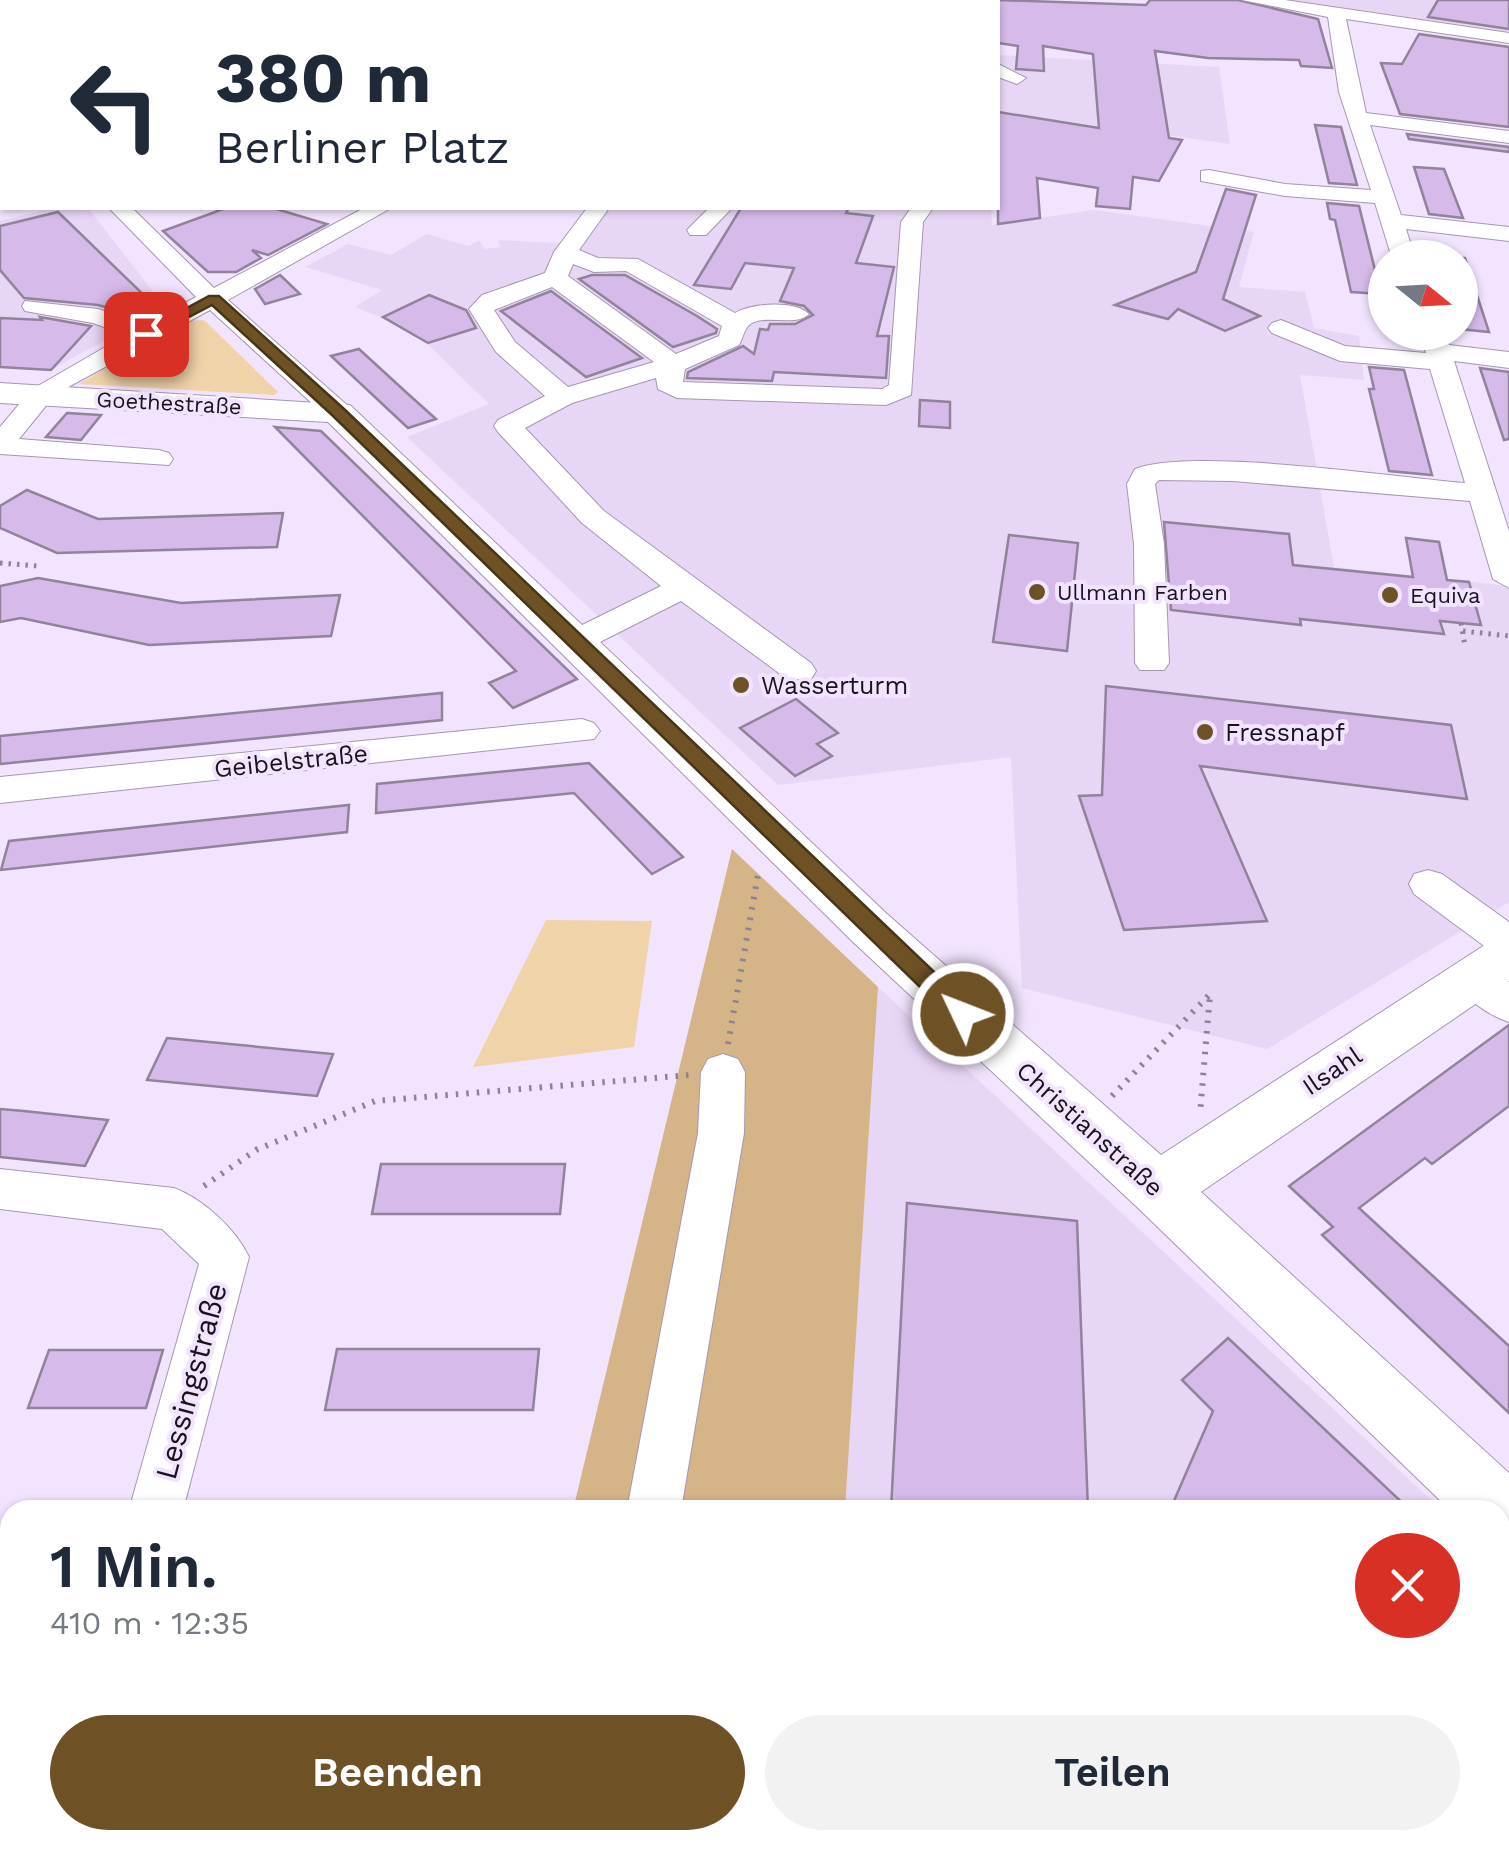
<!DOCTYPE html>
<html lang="de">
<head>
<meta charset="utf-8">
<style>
  :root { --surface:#fff; --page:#f2f2f3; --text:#1f2937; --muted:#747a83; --accent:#6e5125 }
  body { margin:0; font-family:"Work Sans",sans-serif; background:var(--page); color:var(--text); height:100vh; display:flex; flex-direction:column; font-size:38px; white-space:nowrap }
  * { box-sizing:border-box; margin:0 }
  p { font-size:32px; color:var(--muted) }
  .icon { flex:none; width:55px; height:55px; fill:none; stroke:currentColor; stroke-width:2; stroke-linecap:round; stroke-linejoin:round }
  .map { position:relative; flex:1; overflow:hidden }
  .drawer { position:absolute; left:0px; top:1500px; width:1510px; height:350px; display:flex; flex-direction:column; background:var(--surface); border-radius:30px 30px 0 0; box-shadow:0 2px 8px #0004 }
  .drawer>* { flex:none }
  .guide { position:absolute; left:0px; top:0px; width:1000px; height:210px; box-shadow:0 2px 8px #0004; background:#fff; color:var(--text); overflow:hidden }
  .needle { width:65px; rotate:108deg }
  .controls { position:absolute; left:1368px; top:240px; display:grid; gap:20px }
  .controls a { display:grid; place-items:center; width:110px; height:110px; border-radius:50%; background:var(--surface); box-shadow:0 2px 8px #0004; font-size:50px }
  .pin { position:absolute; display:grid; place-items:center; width:85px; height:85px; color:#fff; margin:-42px; border-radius:20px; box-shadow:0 5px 15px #0006 }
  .me { position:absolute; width:110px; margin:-55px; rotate:313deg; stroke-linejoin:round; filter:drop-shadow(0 0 8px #0008) }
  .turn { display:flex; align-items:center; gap:35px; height:210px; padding:0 50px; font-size:45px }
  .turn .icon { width:130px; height:130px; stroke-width:2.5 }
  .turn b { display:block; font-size:70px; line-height:85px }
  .round { display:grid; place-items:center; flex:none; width:105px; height:105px; border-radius:52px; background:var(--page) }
  .overview { display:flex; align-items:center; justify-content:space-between; height:170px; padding:0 50px }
  h1 { font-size:60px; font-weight:600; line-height:75px }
  .button { display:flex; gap:20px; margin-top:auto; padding:20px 50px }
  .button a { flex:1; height:115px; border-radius:60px; background:var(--accent); color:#fff; font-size:40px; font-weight:600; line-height:115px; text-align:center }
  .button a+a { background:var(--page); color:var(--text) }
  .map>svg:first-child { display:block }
</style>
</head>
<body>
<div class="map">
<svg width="1509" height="1850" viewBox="0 0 1509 1850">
  <rect width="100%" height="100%" fill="#f2e4fe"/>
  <g fill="#e8d6f6">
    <polygon points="1292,0 1509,0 1509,32"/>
    <polygon points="998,55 1219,67 1230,144 998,112"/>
    <polygon points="52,208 88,208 165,307 51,370 0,367 0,221"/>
    <polygon points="586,208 991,208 992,225 1094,210 1254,232 1239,287 1305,292 1314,328 1359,336 1364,380 1300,375 1334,567 1509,586 1509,902 1267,1049 1022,988 1011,757 778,785 407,437 489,404 413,330 355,307 382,290 305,267 348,244 391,255 427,234 468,246 479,240 485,249 500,247 498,240 561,243"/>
    <polygon points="878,987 1442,1510 845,1510"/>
    <polygon points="1500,1564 1509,1572 1509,1850 824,1850 824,1840 1500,1840"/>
  </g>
  <g fill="#f1d3aa">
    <polygon points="204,320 278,392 274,395 79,384 186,321"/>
    <polygon points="546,920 652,921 634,1047 473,1067"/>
  </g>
  <g fill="#d5b587">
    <polygon points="732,849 878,987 845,1510 573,1510"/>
    <polygon points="494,1840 824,1840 824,1850 491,1850"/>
  </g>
  <g fill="#d6baea" stroke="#90839a" stroke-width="2.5">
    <polygon points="998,0 1146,5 1150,0 1238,0 1318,19 1332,68 1301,66 1299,60 1208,58 1155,51 1169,138 1182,140 1159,181 1133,177 1130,209 1096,206 1098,188 1037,178 1040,218 998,224 998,112 1099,128 1093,54 1043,46 1044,71 1016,69 1018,46 998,43"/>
    <polygon points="1438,0 1509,0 1509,29 1428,17"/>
    <polygon points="1419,34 1509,47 1509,127 1400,114 1381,63 1402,64"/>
    <polygon points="1315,125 1341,127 1357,185 1329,183"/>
    <polygon points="1407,134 1509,147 1509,152 1409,139"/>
    <polygon points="1414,167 1444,169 1463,218 1429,214"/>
    <polygon points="1226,189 1256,195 1223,299 1260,316 1225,331 1178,309 1168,319 1115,305 1196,272"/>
    <polygon points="1327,203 1359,206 1381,294 1351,292 1335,220 1330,219"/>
    <polygon points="226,208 273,208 327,224 268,255 252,250 261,258 236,272 208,272 163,231"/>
    <polygon points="741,208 849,208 846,213 873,216 856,263 894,267 877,336 889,336 886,378 774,372 772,381 687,378 688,372 743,346 754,354 760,329 768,330 770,324 795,324 813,315 804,306 780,301 794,268 745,263 731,289 694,285"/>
    <polygon points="58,212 152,303 145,318 98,305 24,298 0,270 0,226"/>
    <polygon points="1460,258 1465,258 1489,332 1460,329"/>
    <polygon points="280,275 300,294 265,304 255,289"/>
    <polygon points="592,275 625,275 697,316 717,329 716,333 673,347 579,279"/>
    <polygon points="551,291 642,358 586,377 501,311"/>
    <polygon points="429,295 466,310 476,328 428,343 383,317"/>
    <polygon points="40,317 91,326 51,370 0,367 0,318 42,320"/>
    <polygon points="359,349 407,393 436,419 408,428 331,356"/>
    <polygon points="1369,367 1404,370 1432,475 1389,471 1369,389 1374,389"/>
    <polygon points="1480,368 1509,372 1509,439 1504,440"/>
    <polygon points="920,400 950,402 950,428 919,426"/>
    <polygon points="67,413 101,415 81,440 46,437"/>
    <polygon points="275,427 321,431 577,679 513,708 489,683 516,671"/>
    <polygon points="27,490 98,519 283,513 277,547 57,553 0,528 0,506"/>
    <polygon points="1164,522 1289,534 1293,565 1413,577 1406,538 1439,542 1447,580 1469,582 1481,625 1440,621 1444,634 1300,619 1301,625 1171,610"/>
    <polygon points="1009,535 1078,543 1067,651 993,642"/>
    <polygon points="38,578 181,603 340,595 331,636 149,645 21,618 0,622 0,586"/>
    <polygon points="1106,686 1451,725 1467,799 1200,766 1267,921 1124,930 1079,796 1102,795"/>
    <polygon points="442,693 442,720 0,764 0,736"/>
    <polygon points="796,699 838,733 817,744 832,756 795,776 740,728"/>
    <polygon points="589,763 683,857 652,874 574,793 376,813 377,784"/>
    <polygon points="349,805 347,832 1,870 9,841"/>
    <polygon points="1509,1025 1509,1106 1432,1164 1425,1158 1359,1208 1509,1346 1509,1413 1322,1235 1333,1227 1289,1186"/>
    <polygon points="167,1038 333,1054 317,1096 147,1080"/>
    <polygon points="0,1109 24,1111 108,1120 85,1166 0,1157"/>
    <polygon points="381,1164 565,1164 560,1214 372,1214"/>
    <polygon points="907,1203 1077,1221 1088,1510 891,1510"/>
    <polygon points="1228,1338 1410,1510 1170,1510 1213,1411 1182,1380"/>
    <polygon points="337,1349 539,1349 533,1410 325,1410"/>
    <polygon points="49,1350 163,1350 146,1408 28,1408"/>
  </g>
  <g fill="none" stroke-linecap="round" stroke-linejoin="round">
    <g stroke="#a597b0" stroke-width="2">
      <g id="minor">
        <polygon points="137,0 165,0 166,2 138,2"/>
        <polygon points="451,0 481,0 482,2 452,2"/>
        <polygon points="747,0 774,0 775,2 746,2"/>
        <rect x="873" y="0" width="16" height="2"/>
        <rect x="921" y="0" width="16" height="2"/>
        <polygon points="1242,0 1285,0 1509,33 1509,43 1346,19 1366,113 1509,131 1509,143 1370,125 1401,215 1509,227 1509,241 1406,229 1415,258 1392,258 1375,203 1285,196 1201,181 1201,171 1209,170 1285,184 1371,190 1339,92 1328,17"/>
        <polygon points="998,64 1026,78 1017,84 998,77"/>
        <polygon points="0,77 2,78 2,91 0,90"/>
        <polygon points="109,208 132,208 214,288 364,208 391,208 228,300 348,406 352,412 348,418 328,418 210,310 70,386 49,402 19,439 159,450 169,453 173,459 169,465 0,454 0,427 31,390 126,335 93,323 25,311 22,306 25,301 98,309 145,325 196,297"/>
        <path d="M587 208H609L579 250 598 258 638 259 735 313C752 303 795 300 809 314 794 329 757 310 746 329 743 334 742 340 739 345L685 369 683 382 882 389 889 385 901 222 911 208H933L923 222 911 395 886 405 677 398 658 389 656 378 572 403 525 428 604 511 811 663 816 671 811 679H787L681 601 586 649H562L558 642 562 635 661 586 582 523 498 432 494 426 498 420 545 396 496 352 469 309 482 295 545 273 554 252ZM573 264 594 272 626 271 722 326 719 336 676 354 568 276ZM552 287 654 362 568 387 515 342 494 310Z"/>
        <polygon points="709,208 732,208 706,235 690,235 687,230"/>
        <path d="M1281 320 1345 346 1426 353 1420 332H1445L1449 345 1509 352V368L1454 361 1509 531V588L1493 579 1470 501 1233 481 1159 480 1155 484 1164 544 1169 663 1164 670H1140L1135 663 1134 544 1127 484 1135 469C1191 447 1394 477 1465 483L1430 369 1340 361 1272 333 1268 328 1272 323Z"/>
        <polygon points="582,719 594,723 600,731 594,739 0,803 0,777"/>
        <polygon points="1428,870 1442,874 1509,922 1509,958 1495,954 1414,894 1409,884 1414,874"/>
        <path d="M1473 961 1509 982V1022C1487 1015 1463 997 1452 977L1458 966Z"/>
        <polygon points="723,1054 738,1059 745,1072 744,1133 681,1510 627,1510 698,1133 701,1072 708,1059"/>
        <path d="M0 1169 174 1188C203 1199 236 1229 249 1257L183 1510H129L199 1264 162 1229 0 1209Z"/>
        <polygon points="10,1697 10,1757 0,1759 0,1699"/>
        <polygon points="34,1840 96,1840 94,1850 30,1850"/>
        <polygon points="564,1840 626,1840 625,1850 561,1850"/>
        <polygon points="1279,1840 1353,1840 1358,1850 1283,1850"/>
      </g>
    </g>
    <g stroke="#a597b0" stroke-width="2">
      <polygon id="major" points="0,383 350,405 887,914 1161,1155 1491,941 1509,935 1509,981 1201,1192 1509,1473 1509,1540 1500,1544 1500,1510 1450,1510 1137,1207 851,940 328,422 0,403"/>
    </g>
    <g stroke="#8d8395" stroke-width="5" stroke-dasharray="2.5 6" stroke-linecap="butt">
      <polyline points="0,563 38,566"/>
      <polyline points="1461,623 1465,646"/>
      <polyline points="1463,631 1509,636"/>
    </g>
    <g stroke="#8d8395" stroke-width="6" stroke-dasharray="2.5 8" stroke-linecap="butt">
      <polyline points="728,1044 759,869"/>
      <polyline points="1112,1096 1210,994 1200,1114"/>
      <polyline points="204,1186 256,1150 375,1101 690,1075"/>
    </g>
    <use href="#minor" fill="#fff" fill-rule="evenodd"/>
    <use href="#major" fill="#fff" fill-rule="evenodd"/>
  </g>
  <polygon fill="#6e5125" stroke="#483518" stroke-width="2.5" points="209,296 219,296 343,408 972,1008 975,1014 972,1021 955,1021 332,415 212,305 151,337 139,334"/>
  <g fill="#6e5125" stroke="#f2e4fe" stroke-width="4">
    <circle cx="1037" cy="592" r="10"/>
    <circle cx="1390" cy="595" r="10"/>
    <circle cx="741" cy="685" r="10"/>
    <circle cx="1205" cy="732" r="10"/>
  </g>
  <g text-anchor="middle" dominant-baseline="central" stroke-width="8" stroke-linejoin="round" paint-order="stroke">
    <g font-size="22" fill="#18131c" stroke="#f2e4fe">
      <text transform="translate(169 403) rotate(3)">Goethestraße</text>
    </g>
    <g font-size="22" fill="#18131c" stroke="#f2e4fe" text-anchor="start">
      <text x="1057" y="592">Ullmann Farben</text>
      <text x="1410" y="595">Equiva</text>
    </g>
    <g font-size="25" fill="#18131c" stroke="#f2e4fe" text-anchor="start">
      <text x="761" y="685">Wasserturm</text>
      <text x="1225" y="732">Fressnapf</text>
    </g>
    <g font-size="25" fill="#18131c" stroke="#f2e4fe">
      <text transform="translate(291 761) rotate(-6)">Geibelstraße</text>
      <text transform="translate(1332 1071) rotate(-34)">Ilsahl</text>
      <text transform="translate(1090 1129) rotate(42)">Christianstraße</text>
    </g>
    <g font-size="30" fill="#18131c" stroke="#f2e4fe">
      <text transform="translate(191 1381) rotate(-75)">Lessingstraße</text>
    </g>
  </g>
</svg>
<div class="controls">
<a><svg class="needle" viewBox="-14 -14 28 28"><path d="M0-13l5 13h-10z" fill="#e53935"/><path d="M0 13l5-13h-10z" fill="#747a83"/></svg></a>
</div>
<div class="pin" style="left:146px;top:334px;background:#d93025"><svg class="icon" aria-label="arrive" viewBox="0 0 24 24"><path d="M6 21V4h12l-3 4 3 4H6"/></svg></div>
<svg class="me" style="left:963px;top:1014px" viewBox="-20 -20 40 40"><circle r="17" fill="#6e5125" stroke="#fff" stroke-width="3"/><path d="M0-11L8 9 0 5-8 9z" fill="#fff"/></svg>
<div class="guide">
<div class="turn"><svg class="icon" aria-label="left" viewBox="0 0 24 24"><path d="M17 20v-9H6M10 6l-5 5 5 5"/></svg><div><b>380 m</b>Berliner Platz</div></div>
</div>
<section class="drawer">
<div class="overview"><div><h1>1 Min.</h1><p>410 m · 12:35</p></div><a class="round" style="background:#d93025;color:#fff"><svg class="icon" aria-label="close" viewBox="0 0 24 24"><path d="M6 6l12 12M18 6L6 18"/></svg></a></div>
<div class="button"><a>Beenden</a><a>Teilen</a></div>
</section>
</div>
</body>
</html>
